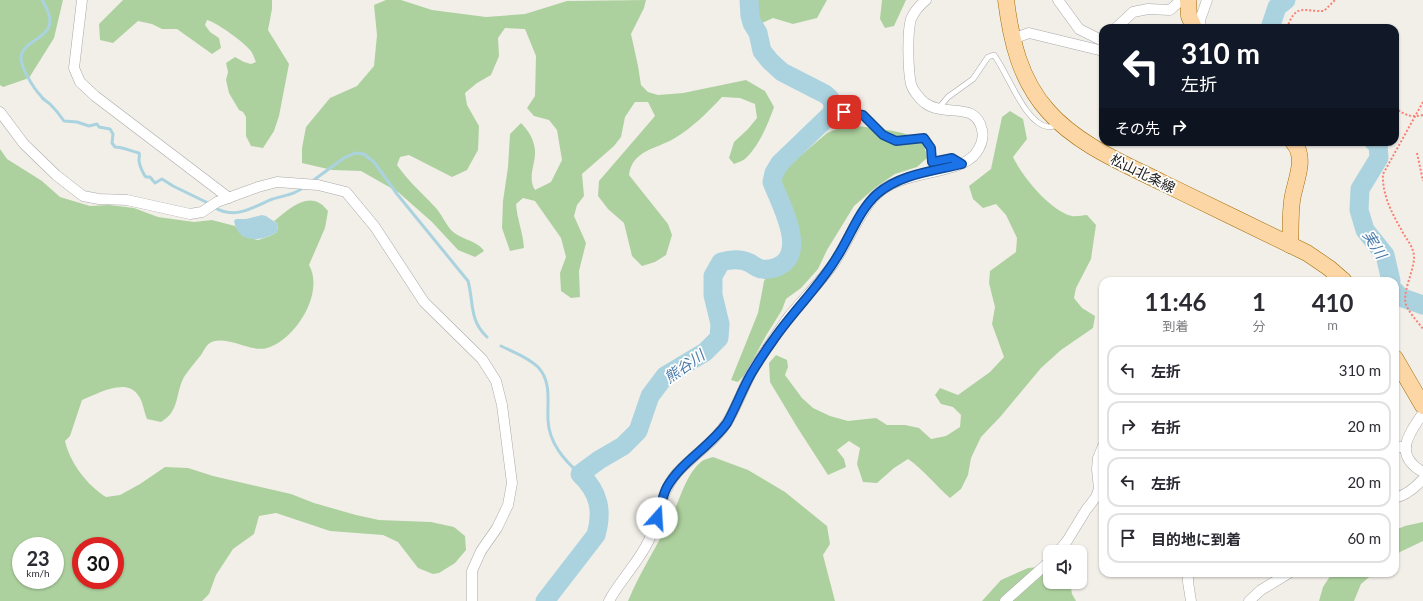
<!DOCTYPE html>
<html lang="ja">
<head>
<meta charset="utf-8">
<style>
  :root { --surface:#fff; --page:#f7f7f7; --text:#2b2b33; --muted:#7c7c81; --line:#e1e1e2 }
  body { margin:0; font-family:Lato,"Noto Sans JP",sans-serif; background:var(--page); color:var(--text); height:100vh; display:flex; flex-direction:column; font-size:15px; white-space:nowrap }
  * { box-sizing:border-box; margin:0 }
  p { font-size:13px; color:var(--muted) }
  .icon { flex:none; width:22px; height:22px; fill:none; stroke:currentColor; stroke-width:2; stroke-linecap:round; stroke-linejoin:round }
  .map { position:relative; flex:1; overflow:hidden }
  .drawer { position:absolute; left:1099px; top:277px; width:300px; height:300px; display:flex; flex-direction:column; background:var(--surface); border-radius:12px; box-shadow:0 1px 3px #0004 }
  .drawer>* { flex:none }
  .banner { position:absolute; left:1099px; top:24px; width:300px; height:122px; border-radius:12px; box-shadow:0 1px 3px #0004; background:#111827; color:#fff; overflow:hidden }
  .buttons { position:absolute; left:1043px; top:545px; display:grid; gap:8px }
  .buttons a { display:grid; place-items:center; width:44px; height:44px; border-radius:8px; background:var(--surface); box-shadow:0 1px 3px #0004; font-size:20px }
  .speed { position:absolute; left:12px; top:537px; display:flex; gap:8px; font-size:20px; font-weight:700; text-align:center }
  .speed>* { display:grid; place-content:center; width:52px; height:52px; border-radius:50%; background:var(--surface); box-shadow:0 1px 3px #0004; line-height:1 }
  .speed small { font-size:10px; font-weight:400 }
  .speed .limit { border:6px solid #d22; background:#fff; color:#111 }
  .pin { position:absolute; display:grid; place-items:center; width:34px; height:34px; color:#fff; margin:-17px; border-radius:8px; box-shadow:0 2px 6px #0006 }
  .me { position:absolute; width:44px; margin:-22px; rotate:19deg; stroke-linejoin:round; filter:drop-shadow(0 0 3px #0008) }
  .turn { display:flex; align-items:center; gap:14px; height:84px; padding:0 16px; font-size:18px }
  .turn .icon { width:52px; height:52px; stroke-width:2.5 }
  .turn b { display:block; font-size:28px; line-height:34px }
  .then { display:flex; align-items:center; height:38px; padding:0 16px; background:#0003; gap:8px; font-size:15px }
  .eta { display:flex; justify-content:space-evenly; align-items:center; height:68px; text-align:center }
  .eta b { font-size:24px; font-weight:700; line-height:28px }
  ul { padding:0; list-style:none }
  li { display:flex; align-items:center; gap:12px; height:50px; margin:0 8px 6px; padding:0 8px; border:2px solid var(--line); border-radius:12px }
  li div { flex:1 }
  li b { display:block; font-size:15px }
  li em { font-style:normal }
  .map>svg:first-child { display:block }
</style>
</head>
<body>
<div class="map">
<svg width="1423" height="601" viewBox="0 0 1423 601">
  <rect width="100%" height="100%" fill="#f2efe9"/>
  <g fill="#add19e" fill-rule="evenodd">
    <polygon points="0,0 63,0 54,38 29,78 3,87 0,85"/>
    <path d="M123 0H272V9L268 30 289 64 279 116 274 131 263 148 251 146 246 136V117L243 112 239 110 229 93 226 80 228 72 226 63 235 57 244 62 251 64 256 62C254 58 253 53 250 50 243 42 218 23 207 20L205 25 210 32 219 38 221 48 212 54 177 29H162L152 24 138 21 113 43 100 40 99 24Z"/>
    <path d="M386 0H401L432 10 486 17 525 14 567 1 646 0 644 8 631 34 638 66 641 85 648 92 658 95 683 93 746 80 765 91 774 107C768 124 759 146 746 158 743 161 738 162 734 164L729 158 734 142 748 129 757 118 755 104 740 98 722 97C708 112 692 128 675 138 657 149 632 150 629 175L668 224 672 235 666 255 655 262 642 266 632 256 624 223 608 209 598 196 599 181 655 116 648 102H635L625 117 621 137 614 146 582 174 584 196 577 205 574 216 586 243 579 271 580 297 571 298 561 291 560 273 566 257 561 238 535 201 523 198 516 204C517 219 523 232 524 248L510 251 502 228 503 201 508 167 510 134 521 123C528 130 534 139 535 150 536 164 527 177 535 190L551 182 562 160 557 130 549 120 534 116 527 108 535 96 536 56 525 29 505 28 498 38 499 56 491 75 477 83 465 93 467 105 479 126 478 150 467 170 452 177 409 155 400 157 397 165C408 181 422 193 435 207 441 213 445 223 451 230 461 240 477 240 484 251L475 257 458 250 432 222 398 192 361 171 332 170 302 163V148L306 127 330 98 357 86 374 66 377 35 374 5Z"/>
    <polygon points="740,0 827,0 817,18 793,24 773,18 762,23 752,24"/>
    <polygon points="882,0 906,0 894,26 885,28 880,19"/>
    <path d="M1010 111 1023 119 1027 139 1013 157C1022 176 1050 211 1072 216 1076 217 1083 215 1087 215L1096 225 1091 259 1076 288 1074 298 1082 308 1095 316 1093 328 1061 350 1041 368 1001 416 981 437 971 458 968 475 961 489 950 498C935 485 924 470 908 459L894 468 877 483 863 482 857 464 860 448 849 441 837 450 844 459 846 467 828 475 797 427 770 382 769 363 776 355 787 360 788 367 785 375 802 398 813 408 830 416 848 421 876 418 887 425H905L919 428 931 439 946 436 960 427 961 415 953 407 941 404 935 395 940 388 958 395 990 372 1004 357 992 324 995 307 989 283 990 271 1016 252 1017 238 1006 215 996 204 983 208 973 199 969 186 991 169 1002 117Z"/>
    <path d="M847 125C863 127 909 130 921 141 925 145 926 153 927 158L917 167 895 174 876 187 854 206 827 250 818 269 801 288 786 299 782 310 767 334 745 374 738 382 731 380 758 313 764 281 778 260 785 243V216L778 185 784 170 827 133Z"/>
    <path d="M0 149 7 159 42 181 60 197 90 206 109 205 134 208 158 217 194 222 212 220 235 226 243 236 258 240 270 236 277 232 278 224 274 221C290 208 311 188 328 211L325 228 309 265C325 293 295 340 267 348 251 353 225 334 210 343 206 345 203 352 201 355 195 362 189 370 184 377 175 394 180 411 161 422L147 419C144 412 143 401 138 395 126 377 97 394 82 400L70 436 65 441C70 463 87 485 106 497L120 495 140 484 165 467 188 468 213 476 291 494 314 503 356 515 379 520 431 522 454 527 465 536 466 550 455 563 439 573 433 574 418 568 398 542 383 535 330 531 276 513 259 516 254 534 233 549 216 575 209 594 202 601H0ZM21 546H55V580H21ZM81 546H115V580H81Z"/>
    <path d="M713 457 748 470 785 492 827 526 830 544 823 555 835 601H628C640 572 657 546 671 518 680 500 685 475 702 461 705 459 710 458 713 457Z"/>
    <polygon points="1423,522 1423,541 1400,552 1395,556 1395,530 1405,526"/>
    <polygon points="1050,566 1050,582 1070,582 1072,594 1076,601 982,601 1001,580 1028,568"/>
    <polygon points="1332,573 1374,573 1361,584 1354,601 1319,601 1323,587"/>
  </g>
  <path fill="#aad3df" d="M262 215 266 216 278 224 277 232C261 242 238 244 234 221L236 219H246Z"/>
  <g fill="none" stroke-linecap="round" stroke-linejoin="round">
    <g stroke="#aad3df" stroke-width="3">
      <path d="M42 0C68 41 22 35 21 58 21 68 34 89 41 96 43 100 47 101 50 104 55 109 60 115 64 121L77 122 89 126 97 124 99 127 110 129 113 134 112 143 115 147C123 147 130 151 139 153 140 155 139 157 139 160 139 164 143 174 146 177H150L155 183 162 179 173 186 210 204"/>
      <path d="M311 182 344 158 355 153 364 154 374 162 397 194 468 281C474 303 469 320 487 337"/>
      <path d="M214 207C233 220 252 208 270 200 283 195 294 196 305 186"/>
      <path d="M501 346C513 352 528 357 538 367 552 382 547 402 548 420 549 443 564 460 580 474"/>
    </g>
    <g stroke="#aad3df" stroke-width="19">
      <polyline points="1270,28 1277,7 1286,0"/>
      <polyline points="1374,142 1378,145 1379,158 1360,189 1359,210 1365,230 1385,255 1391,281"/>
      <polyline points="1395,291 1400,297 1423,305"/>
      <path d="M545 601 596 535C603 511 599 492 580 474L599 460 623 446 638 431 650 396 665 376 705 352 719 338 720 324 713 295V276L721 262C731 259 740 258 750 263 753 265 757 268 761 269 767 270 773 269 779 266 808 252 779 201 772 182L774 173 780 163 832 113C834 103 833 100 825 94L782 72 770 61 762 51 758 33 752 23 750 16 749 0"/>
    </g>
    <g stroke="#a9a9a9" stroke-width="6">
      <g id="service">
        <path d="M938 109 948 97 973 79 988 57 994 55C1008 73 1025 125 1049 127 1052 127 1055 126 1058 125"/>
        <polyline points="844,112 863,115 883,135 896,141 924,138 931,147 932,162 952,158 961,163"/>
      </g>
    </g>
    <g stroke="#a9a9a9" stroke-width="11">
      <g id="minor">
        <polyline points="82,0 74,68 80,82 95,96 229,198"/>
        <polyline points="1058,0 1079,29 1103,41"/>
        <polyline points="1116,28 1133,12 1148,9 1170,10 1181,0"/>
        <polyline points="1200,28 1200,20 1207,0"/>
        <polyline points="1012,39 1029,33 1103,51"/>
        <polyline points="0,112 24,144 56,175 83,196 99,199 127,200 190,214 202,212 217,202 258,187 277,182 318,185 346,192 375,227 424,302 482,359 496,381 502,405 512,483 508,505 497,528 481,551 472,571 472,601"/>
        <path d="M1423 413C1408 435 1393 455 1423 472"/>
        <polyline points="1395,447 1406,447"/>
        <path d="M1395 498C1407 495 1415 488 1423 479"/>
        <polyline points="1058,552 1067,541 1086,510 1096,497 1099,489 1097,469 1098,458 1103,446"/>
        <polyline points="1188,573 1188,582 1191,601"/>
        <path d="M609 601C620 580 639 562 649 540 659 518 661 491 677 473 693 455 715 442 728 421 737 405 743 389 751 373 762 355 775 337 787 319 802 300 820 283 834 263 848 242 857 217 874 197 900 168 958 177 976 153 981 146 984 138 982 130 976 100 945 118 925 103 920 99 913 91 911 84 908 71 907 32 911 19 914 12 920 5 926 0"/>
        <polyline points="1005,601 1050,561"/>
        <polyline points="1249,601 1261,590 1289,573"/>
      </g>
    </g>
    <g stroke="#a06b00" stroke-width="17">
      <g id="primary">
        <path d="M1006 0C1011 40 1020 80 1048 111 1078 145 1123 163 1163 183 1211 206 1259 230 1307 253L1329 268 1344 281"/>
        <polyline points="1188,0 1189,16 1194,28"/>
        <path d="M1290 245C1291 231 1290 216 1292 201 1294 183 1308 158 1293 142"/>
        <polyline points="1395,358 1423,406"/>
      </g>
    </g>
    <g stroke="#fa8072" stroke-width="2" stroke-dasharray="2 2" stroke-linecap="butt">
      <path d="M1287 28C1296 2 1304 12 1324 11L1335 0"/>
      <path d="M1423 102 1383 174C1382 193 1391 212 1401 229 1405 238 1413 245 1414 256 1415 270 1400 295 1407 307 1411 315 1418 322 1423 329"/>
      <path d="M1395 108C1405 115 1411 118 1423 115"/>
      <polyline points="1417,153 1423,181"/>
    </g>
    <use href="#service" stroke="#fff" stroke-width="5"/>
    <use href="#minor" stroke="#fff" stroke-width="10"/>
    <use href="#primary" stroke="#fcd6a4" stroke-width="16"/>
  </g>
  <g fill="none" stroke-linecap="round" stroke-linejoin="round">
    <g stroke="#114b97" stroke-width="10">
      <path id="route" d="M657 518C661 509 662 496 667 487 682 461 710 447 727 423 736 407 742 390 751 374 758 362 766 350 774 339 794 310 819 287 837 257 850 237 859 210 877 194 900 174 934 171 962 164L952 158 932 162 931 148 924 138 896 141 883 135 863 115 844 112"/>
    </g>
    <use href="#route" stroke="#1a73e8" stroke-width="7"/>
  </g>
  <g text-anchor="middle" dominant-baseline="central" stroke-width="3.5" stroke-linejoin="round" paint-order="stroke">
    <g font-size="14" fill="#222" stroke="#fff">
      <text transform="translate(1143 173) rotate(26)">松山北条線</text>
    </g>
    <g font-size="15" font-style="italic" fill="#4a7aab" stroke="#fff">
      <text transform="translate(1375 244) rotate(58)">実川</text>
      <text transform="translate(684 366) rotate(-35)">熊谷川</text>
    </g>
  </g>
</svg>
<div class="buttons">
<a><svg class="icon" aria-label="sound" viewBox="0 0 24 24"><path d="M4 9h4l5-4v14l-5-4H4zM17 9q2 3 0 6"/></svg></a>
</div>
<div class="speed"><div>23<small>km/h</small></div><div class="limit">30</div></div>
<div class="pin" style="left:844px;top:112px;background:#d93025"><svg class="icon" aria-label="arrive" viewBox="0 0 24 24"><path d="M6 21V4h12l-3 4 3 4H6"/></svg></div>
<svg class="me" style="left:657px;top:518px" viewBox="-20 -20 40 40"><circle r="19" fill="#fff"/><path d="M0-13L10 11 0 6-10 11z" fill="#1a73e8"/></svg>
<div class="banner">
<div class="turn"><svg class="icon" aria-label="left" viewBox="0 0 24 24"><path d="M17 20v-9H6M10 6l-5 5 5 5"/></svg><div><b>310 m</b>左折</div></div>
<div class="then">その先<svg class="icon" aria-label="right" viewBox="0 0 24 24"><path d="M7 20v-9h11M14 6l5 5-5 5"/></svg></div>
</div>
<section class="drawer">
<div class="eta">
<div><b>11:46</b><p>到着</p></div>
<div><b>1</b><p>分</p></div>
<div><b>410</b><p>m</p></div>
</div>
<ul>
<li><svg class="icon" aria-label="left" viewBox="0 0 24 24"><path d="M17 20v-9H6M10 6l-5 5 5 5"/></svg><div><b>左折</b></div><em>310 m</em></li>
<li><svg class="icon" aria-label="right" viewBox="0 0 24 24"><path d="M7 20v-9h11M14 6l5 5-5 5"/></svg><div><b>右折</b></div><em>20 m</em></li>
<li><svg class="icon" aria-label="left" viewBox="0 0 24 24"><path d="M17 20v-9H6M10 6l-5 5 5 5"/></svg><div><b>左折</b></div><em>20 m</em></li>
<li><svg class="icon" aria-label="arrive" viewBox="0 0 24 24"><path d="M6 21V4h12l-3 4 3 4H6"/></svg><div><b>目的地に到着</b></div><em>60 m</em></li>
</ul>
</section>
</div>
</body>
</html>
